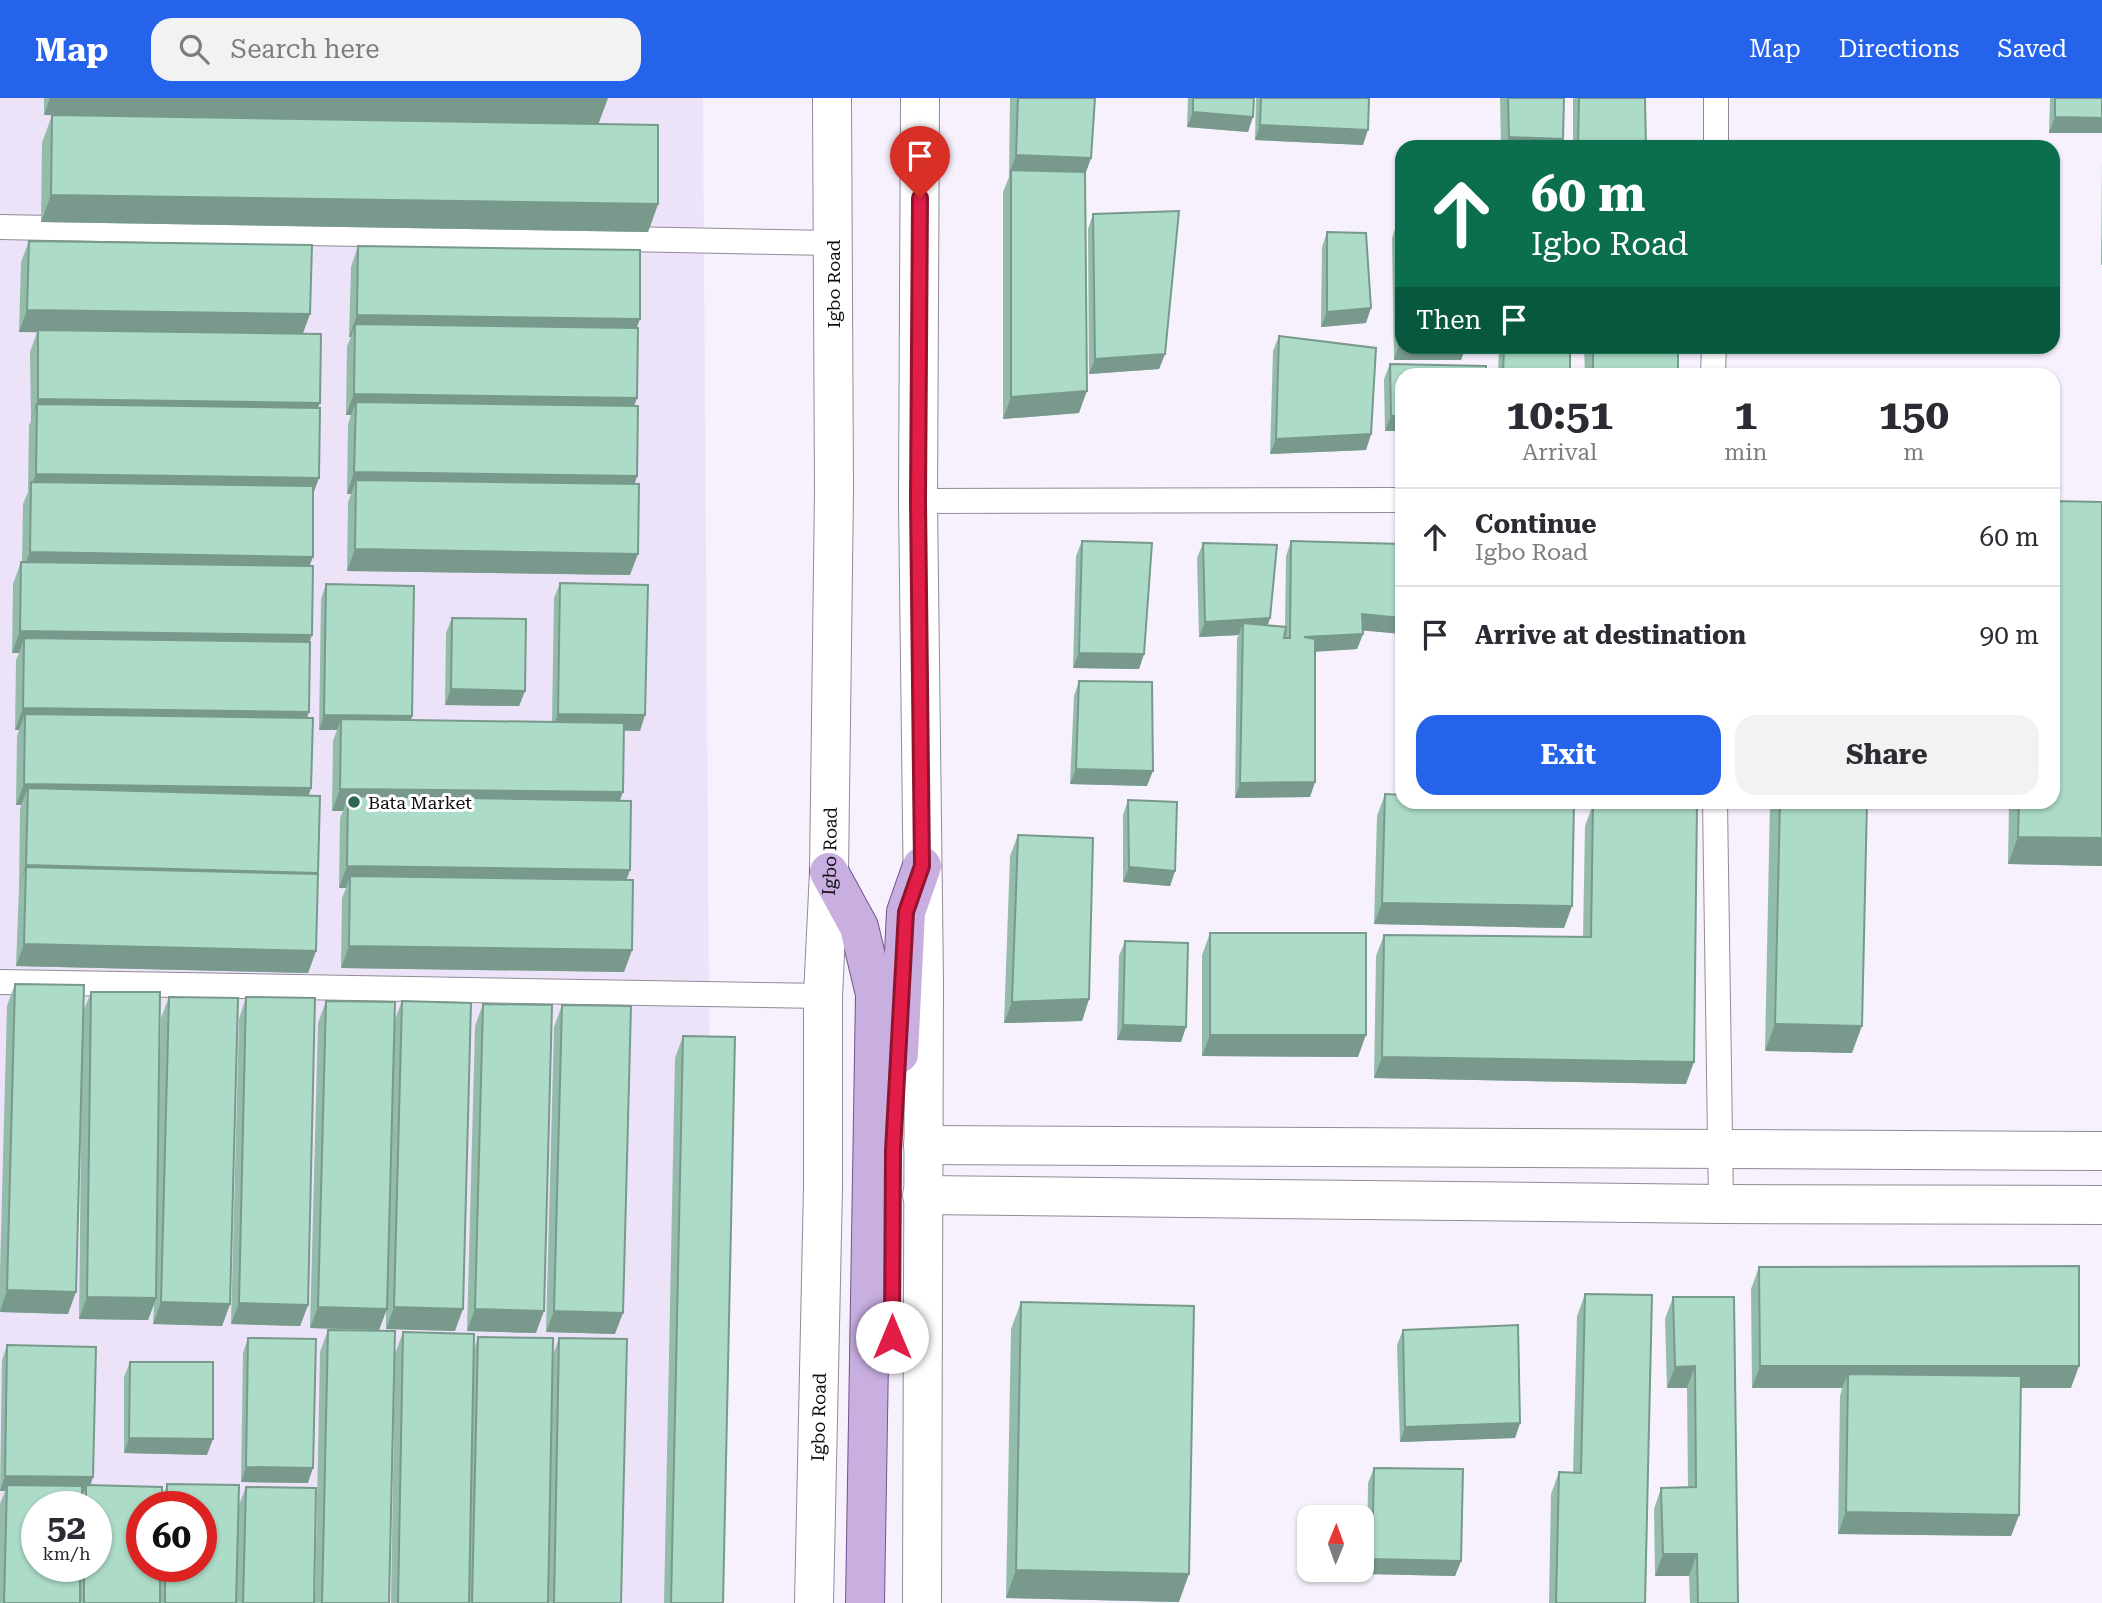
<!DOCTYPE html>
<html lang="en">
<head>
<meta charset="utf-8">
<style>
  :root { --surface:#fff; --page:#f2f2f3; --text:#2b2b33; --muted:#7c7c81; --line:#e1e1e2; --accent:#2563eb }
  body { margin:0; font-family:"Roboto Serif",serif; background:var(--page); color:var(--text); height:100vh; display:flex; flex-direction:column; font-size:26px; white-space:nowrap }
  * { box-sizing:border-box; margin:0 }
  p { font-size:23px; color:var(--muted) }
  .icon { flex:none; width:38px; height:38px; fill:none; stroke:currentColor; stroke-width:2; stroke-linecap:round; stroke-linejoin:round }
  .map { position:relative; flex:1; overflow:hidden }
  .side { position:absolute; left:1395px; top:270px; width:665px; height:441px; display:flex; flex-direction:column; background:var(--surface); border-radius:21px; box-shadow:0 2px 5px #0004 }
  .side>* { flex:none }
  .guide { position:absolute; left:1395px; top:42px; width:665px; height:214px; border-radius:21px; box-shadow:0 2px 5px #0004; background:#0b6e4f; color:#fff; overflow:hidden }
  .needle { width:46px; rotate:1deg }
  .buttons { position:absolute; left:1297px; top:1407px; display:grid; gap:14px }
  .buttons a { display:grid; place-items:center; width:77px; height:77px; border-radius:14px; background:var(--surface); box-shadow:0 2px 5px #0004; font-size:35px }
  .speed { position:absolute; left:21px; top:1393px; display:flex; gap:14px; font-size:35px; font-weight:700; text-align:center }
  .speed>* { display:grid; place-content:center; width:91px; height:91px; border-radius:50%; background:var(--surface); box-shadow:0 2px 5px #0004; line-height:1 }
  .speed small { font-size:18px; font-weight:400 }
  .speed .limit { border:10px solid #d22; background:#fff; color:#111 }
  .pin { position:absolute; display:grid; place-items:center; width:60px; height:60px; color:#fff; margin:-72px -30px; border-radius:50% 50% 50% 0; rotate:-45deg; box-shadow:0 0 7px #0007 }
  .pin .icon { rotate:45deg }
  .me { position:absolute; width:77px; margin:-38px; rotate:0deg; stroke-linejoin:round; filter:drop-shadow(0 0 5px #0008) }
  .turn { display:flex; align-items:center; gap:24px; height:147px; padding:0 21px; font-size:32px }
  .turn .icon { width:91px; height:91px; stroke-width:2.5 }
  .turn b { display:block; font-size:49px; line-height:60px }
  .then { display:flex; align-items:center; height:66px; padding:0 21px; background:#0003; gap:14px; font-size:26px }
  .eta { display:flex; justify-content:space-evenly; align-items:center; height:119px; text-align:center }
  .eta b { font-size:42px; font-weight:700; line-height:49px }
  .cta { display:flex; gap:14px; margin-top:auto; padding:14px 21px }
  .cta a { flex:1; height:80px; border-radius:21px; background:var(--accent); color:#fff; font-size:28px; font-weight:700; line-height:80px; text-align:center }
  .cta a+a { background:var(--page); color:var(--text) }
  ul { padding:0; list-style:none }
  li { display:flex; align-items:center; gap:21px; height:98px; padding:0 21px; border-top:2px solid var(--line) }
  li div { flex:1 }
  li b { display:block; font-size:26px }
  li em { font-style:normal }
  header { display:flex; align-items:center; gap:42px; box-sizing:border-box; height:98px; padding:0 35px; background:var(--accent); color:#fff }
  header strong { font-size:33px }
  nav { display:flex; gap:38px; margin-inline-start:auto; font-size:24px }
  .search { width:490px; height:63px; background:var(--page); display:flex; align-items:center; gap:18px; box-sizing:border-box; padding:0 24px; border-radius:21px; color:var(--muted); font-size:26px }
  .map>svg:first-child { display:block }
</style>
</head>
<body>
<header>
<strong>Map</strong>
<div class="search"><svg class="icon" aria-label="search" viewBox="0 0 24 24"><circle cx="10" cy="10" r="6"/><path d="M15 15l6 6"/></svg>Search here</div>
<nav><a>Map</a><a>Directions</a><a>Saved</a></nav>
</header>
<div class="map">
<svg width="2102" height="1505" viewBox="0 0 2102 1505">
  <rect width="100%" height="100%" fill="#f7f1fd"/>
  <path fill="#ede3f9" fill-rule="evenodd" d="M0 0H703L713 1505H0ZM37 1409H96V1468H37ZM142 1409H201V1468H142Z"/>
  <g fill="none" stroke-linecap="round" stroke-linejoin="round">
    <g stroke="#918b98" stroke-width="26">
      <g id="lane">
        <polyline points="1716,49 1716,0"/>
        <polyline points="0,129 833,145"/>
        <polyline points="1713,276 1714,248"/>
        <polyline points="918,403 1402,402"/>
        <polyline points="1715,704 1721,1106"/>
        <polyline points="0,884 823,898"/>
      </g>
    </g>
    <g stroke="#918b98" stroke-width="40">
      <g id="street">
        <polyline points="923,1047 2102,1053"/>
        <polyline points="922,1097 1721,1106 2102,1107"/>
      </g>
    </g>
    <g stroke="#918b98" stroke-width="40">
      <g id="secondary">
        <polyline points="920,0 918,403 924,885 922,1505"/>
        <path id="s1" d="M814 1505 823 1089V898L829 774 834 393 832 0"/>
      </g>
    </g>
    <g stroke="#70548b" stroke-width="40">
      <g id="primary">
        <polyline points="829,774 859,829 875,896 865,1505"/>
        <polyline points="899,956 906,814 922,768"/>
      </g>
    </g>
    <use href="#lane" stroke="#fff" stroke-width="24"/>
    <use href="#street" stroke="#fff" stroke-width="38"/>
    <use href="#secondary" stroke="#fff" stroke-width="38"/>
    <use href="#primary" stroke="#c8afe0" stroke-width="38"/>
  </g>
  <g fill="#94bcab" fill-rule="evenodd">
    <polygon points="44,0 608,0 598,26 658,106 648,134 41,124 42,45 52,17 67,17 44,17"/>
    <polygon points="1010,0 1095,0 1091,60 1085,77 1079,315 1003,321 1003,94 1009,79"/>
    <polygon points="1188,0 1254,0 1248,34 1187,29"/>
    <polygon points="1256,0 1369,0 1363,47 1255,42"/>
    <polygon points="1500,0 1564,0 1563,41 1560,49 1501,49"/>
    <polygon points="1573,0 1645,0 1646,49 1573,49"/>
    <polygon points="2050,0 2102,0 2102,35 2049,35"/>
    <polygon points="2102,63 2102,167 2101,167"/>
    <polygon points="1093,116 1165,256 1159,271 1089,276 1088,131"/>
    <polygon points="1397,125 1402,248 1466,248 1461,262 1394,262 1392,140"/>
    <polygon points="1327,134 1366,225 1321,229 1322,149"/>
    <polygon points="29,143 303,236 318,310 309,468 312,537 309,544 307,620 311,690 309,697 317,776 316,853 308,875 16,868 19,789 20,712 21,707 16,707 17,638 19,632 15,632 16,562 19,555 12,555 13,486 21,464 22,464 23,406 28,394 29,327 31,323 30,254 37,234 19,234 21,164"/>
    <polygon points="358,148 637,230 637,300 634,308 637,378 635,386 630,477 347,473 348,404 351,396 347,396 348,326 351,317 346,317 347,248 351,239 349,239 351,169"/>
    <polygon points="1279,238 1371,336 1366,352 1270,356 1273,253"/>
    <polygon points="1499,248 1570,248 1570,276 1498,276"/>
    <polygon points="1584,248 1678,248 1678,276 1585,276"/>
    <polygon points="1390,266 1402,276 1402,333 1385,333 1384,281"/>
    <polygon points="1082,443 1144,556 1139,571 1073,570 1076,458"/>
    <polygon points="1291,443 1402,446 1402,536 1363,532 1363,536 1357,551 1315,553 1315,684 1310,699 1235,700 1237,540 1239,537 1199,539 1197,460 1203,445 1270,520 1268,527 1285,529 1286,458"/>
    <polygon points="560,485 640,633 624,632 623,694 619,703 630,772 626,782 632,852 624,874 341,870 342,800 346,790 339,790 340,720 343,713 332,713 333,643 337,632 319,632 321,501 326,486 412,618 411,622 552,624 554,500"/>
    <polygon points="452,520 525,593 519,608 445,607 446,535"/>
    <polygon points="1079,583 1147,688 1070,686 1074,598"/>
    <polygon points="1385,696 1572,808 1564,830 1374,826 1377,718"/>
    <polygon points="1128,702 1175,773 1170,788 1123,784 1123,717"/>
    <polygon points="1770,704 1867,704 1852,955 1765,953"/>
    <polygon points="2009,704 2053,704 2102,768 2008,766"/>
    <polygon points="1593,706 1686,986 1374,980 1376,858 1384,837 1583,839 1585,728"/>
    <polygon points="1018,737 1089,901 1082,923 1004,925 1010,758"/>
    <polygon points="1210,835 1358,959 1202,958 1202,857"/>
    <polygon points="1125,843 1186,929 1181,944 1117,942 1119,858"/>
    <polygon points="15,886 83,914 91,894 159,1001 161,920 169,899 230,1206 222,1228 153,1226 154,1207 148,1222 79,1221 82,950 68,1216 0,1214 0,1174 7,908"/>
    <polygon points="246,899 308,1207 300,1228 231,1226 239,921"/>
    <polygon points="326,903 394,924 402,903 455,1233 386,1231 386,1212 379,1232 310,1230 318,925"/>
    <polygon points="483,906 536,1235 467,1233 475,928"/>
    <polygon points="562,907 615,1236 546,1234 554,929"/>
    <polygon points="683,938 723,1505 664,1505 675,960"/>
    <polygon points="1759,1169 2071,1290 2020,1290 2019,1417 2011,1438 1838,1436 1840,1298 1842,1290 1752,1290 1751,1191"/>
    <polygon points="1585,1196 1645,1505 1549,1505 1551,1396 1559,1374 1573,1375 1577,1218"/>
    <polygon points="1673,1199 1734,1199 1738,1505 1690,1505 1689,1478 1655,1478 1654,1411 1661,1390 1688,1389 1687,1290 1667,1290 1665,1221"/>
    <polygon points="1021,1204 1179,1504 1006,1500 1011,1231"/>
    <polygon points="328,1232 389,1505 315,1505 320,1254"/>
    <polygon points="1403,1232 1520,1325 1515,1340 1400,1344 1397,1247"/>
    <polygon points="403,1234 474,1251 478,1239 553,1257 559,1240 621,1505 391,1505 395,1256"/>
    <polygon points="248,1240 308,1385 241,1384 243,1255"/>
    <path d="M7 1247 93 1379 90 1387 162 1401 167 1386 238 1409 246 1389 314 1505H0V1406L5 1393H0L2 1262ZM37 1409H96V1468H37ZM142 1409H201V1468H142Z"/>
    <polygon points="130,1264 207,1357 124,1355 124,1279"/>
    <polygon points="1374,1370 1461,1463 1455,1478 1367,1476 1368,1385"/>
  </g>
  <g fill="#78998b">
    <polygon points="50,0 608,0 598,27 44,17"/>
    <polygon points="1193,14 1253,19 1248,34 1187,29"/>
    <polygon points="2055,19 2102,20 2102,35 2049,35"/>
    <polygon points="1260,27 1368,32 1363,47 1255,42"/>
    <polygon points="1509,39 1563,41 1560,49 1505,49"/>
    <polygon points="1016,57 1091,60 1083,82 1011,72 1008,79"/>
    <polygon points="51,97 658,106 648,134 41,124"/>
    <polygon points="1371,210 1366,225 1321,229 1327,214"/>
    <polygon points="27,212 310,216 302,238 19,234"/>
    <polygon points="357,217 640,221 632,243 355,226 351,239 349,239"/>
    <polygon points="1399,247 1402,247 1402,248 1466,248 1461,262 1394,262"/>
    <polygon points="1165,256 1159,271 1089,276 1095,261"/>
    <polygon points="1087,293 1079,315 1003,321 1011,299"/>
    <polygon points="354,296 637,300 629,321 356,304 351,317 346,317"/>
    <polygon points="38,301 320,305 312,327 37,306 30,323"/>
    <polygon points="1391,318 1402,318 1402,333 1385,333"/>
    <polygon points="1371,336 1366,352 1270,356 1276,341"/>
    <polygon points="354,374 637,378 629,400 356,382 351,396 347,396"/>
    <polygon points="36,376 319,380 311,402 31,388"/>
    <polygon points="355,451 638,456 630,477 347,473"/>
    <polygon points="30,454 313,459 305,480 22,476"/>
    <polygon points="1362,516 1402,520 1402,536 1357,532"/>
    <polygon points="1270,520 1265,535 1243,525 1239,537 1199,539 1205,524"/>
    <polygon points="20,533 312,537 304,559 24,540 19,555 12,555"/>
    <polygon points="1363,536 1357,551 1298,555 1304,539"/>
    <polygon points="1079,555 1144,556 1139,571 1073,570"/>
    <polygon points="451,591 525,593 519,608 445,607"/>
    <polygon points="23,610 309,614 301,636 25,616 19,632 15,632"/>
    <polygon points="558,616 645,617 640,633 552,631"/>
    <polygon points="324,617 412,618 406,634 341,621 337,632 319,632"/>
    <polygon points="1076,671 1153,673 1147,688 1070,686"/>
    <polygon points="1315,684 1310,699 1235,700 1240,685"/>
    <polygon points="24,686 311,690 304,711 28,690 21,707 16,707"/>
    <polygon points="340,691 623,694 615,716 348,698 343,713 332,713"/>
    <polygon points="2018,739 2102,740 2102,768 2008,766"/>
    <polygon points="26,767 318,775 310,796 26,769 18,789"/>
    <polygon points="347,768 630,772 622,794 350,778 346,790 339,790"/>
    <polygon points="1129,769 1175,773 1170,788 1123,784"/>
    <polygon points="1382,805 1572,808 1564,830 1374,826"/>
    <polygon points="24,846 316,853 308,875 16,868"/>
    <polygon points="349,848 632,852 624,874 341,870"/>
    <polygon points="1089,901 1082,923 1004,925 1012,904"/>
    <polygon points="1775,926 1862,928 1852,955 1765,953"/>
    <polygon points="1123,927 1186,929 1181,944 1117,942"/>
    <polygon points="1210,937 1366,937 1358,959 1202,958"/>
    <polygon points="1382,959 1694,964 1686,986 1374,980"/>
    <polygon points="7,1192 76,1194 68,1216 0,1214"/>
    <polygon points="87,1199 156,1200 148,1222 79,1221"/>
    <polygon points="161,1204 230,1206 222,1228 153,1226"/>
    <polygon points="239,1205 308,1207 300,1228 231,1226"/>
    <polygon points="318,1209 387,1211 379,1232 310,1230"/>
    <polygon points="394,1209 463,1211 455,1233 386,1231"/>
    <polygon points="475,1211 544,1213 536,1235 467,1233"/>
    <polygon points="554,1213 623,1215 615,1236 546,1234"/>
    <polygon points="1695,1268 1687,1290 1667,1290 1675,1269"/>
    <polygon points="1760,1268 2079,1268 2071,1290 1847,1290 1848,1276 1842,1290 1752,1290"/>
    <polygon points="1520,1325 1515,1340 1400,1344 1405,1329"/>
    <polygon points="129,1340 213,1341 207,1357 124,1355"/>
    <polygon points="246,1369 313,1370 308,1385 241,1384"/>
    <polygon points="5,1378 93,1379 88,1394 86,1387 84,1394 7,1393 7,1387 5,1393 0,1393"/>
    <polygon points="1846,1414 2019,1417 2011,1438 1838,1436"/>
    <polygon points="1663,1456 1697,1456 1689,1478 1655,1478"/>
    <polygon points="1372,1461 1461,1463 1455,1478 1367,1476"/>
    <polygon points="1016,1472 1189,1476 1179,1504 1006,1500"/>
  </g>
  <g fill="#acdbc7" stroke="#78998b" stroke-width="2">
    <polygon points="1018,0 1095,0 1091,60 1016,57"/>
    <polygon points="1193,0 1254,0 1253,19 1193,14"/>
    <polygon points="1261,0 1369,0 1368,32 1260,27"/>
    <polygon points="1508,0 1564,0 1563,41 1509,39"/>
    <polygon points="1579,0 1645,0 1646,49 1578,49"/>
    <polygon points="2055,0 2102,0 2102,20 2055,19"/>
    <polygon points="52,17 658,27 658,106 51,97"/>
    <polygon points="1011,72 1085,74 1087,293 1011,299"/>
    <polygon points="1179,113 1165,256 1095,261 1093,116"/>
    <polygon points="1397,125 1402,125 1402,247 1399,247"/>
    <polygon points="1327,134 1366,135 1371,210 1327,214"/>
    <polygon points="29,143 312,147 310,216 27,212"/>
    <polygon points="358,148 640,152 640,221 357,217"/>
    <polygon points="355,226 638,230 637,300 354,296"/>
    <polygon points="38,232 321,236 320,305 38,301"/>
    <polygon points="1279,238 1376,250 1371,336 1276,341"/>
    <polygon points="1504,248 1570,248 1570,276 1503,276"/>
    <rect x="1593" y="248" width="85" height="28"/>
    <polygon points="1390,266 1486,268 1486,276 1402,276 1402,318 1391,318"/>
    <polygon points="356,304 638,308 637,378 354,374"/>
    <polygon points="37,306 320,310 319,380 36,376"/>
    <polygon points="356,382 639,386 638,456 355,451"/>
    <polygon points="31,384 313,388 313,459 30,454"/>
    <polygon points="2053,403 2102,404 2102,740 2018,739 2019,704 2053,704"/>
    <polygon points="1082,443 1152,445 1144,556 1079,555"/>
    <polygon points="1291,443 1402,446 1402,520 1362,516 1363,536 1304,539 1315,541 1315,684 1240,685 1243,525 1286,529 1284,540 1290,540"/>
    <polygon points="1203,445 1277,447 1270,520 1205,524"/>
    <polygon points="21,464 313,468 312,537 20,533"/>
    <polygon points="560,485 648,487 645,617 558,616"/>
    <polygon points="326,486 414,488 412,618 324,617"/>
    <polygon points="452,520 526,521 525,593 451,591"/>
    <polygon points="24,540 310,544 309,614 23,610"/>
    <polygon points="1079,583 1152,584 1153,673 1076,671"/>
    <polygon points="25,616 313,620 311,690 24,686"/>
    <polygon points="341,621 624,625 623,694 340,691"/>
    <polygon points="28,690 320,698 318,775 26,767"/>
    <polygon points="1385,696 1402,697 1402,704 1574,704 1572,808 1382,805"/>
    <polygon points="348,698 631,703 630,772 347,768"/>
    <polygon points="1128,702 1177,704 1175,773 1129,769"/>
    <polygon points="1780,704 1867,704 1862,928 1775,926"/>
    <polygon points="1593,706 1697,707 1694,964 1382,959 1384,837 1591,839"/>
    <polygon points="1018,737 1093,740 1089,901 1012,904"/>
    <polygon points="26,769 318,776 316,853 24,846"/>
    <polygon points="350,778 633,782 632,852 349,848"/>
    <rect x="1210" y="835" width="156" height="102"/>
    <polygon points="1125,843 1188,845 1186,929 1123,927"/>
    <polygon points="15,886 84,887 76,1194 7,1192"/>
    <polygon points="91,894 160,894 156,1200 87,1199"/>
    <polygon points="169,899 238,900 230,1206 161,1204"/>
    <polygon points="246,899 315,900 308,1207 239,1205"/>
    <polygon points="326,903 395,904 387,1211 318,1209"/>
    <polygon points="402,903 471,905 463,1211 394,1209"/>
    <polygon points="483,906 552,907 544,1213 475,1211"/>
    <polygon points="562,907 631,908 623,1215 554,1213"/>
    <polygon points="683,938 735,939 723,1505 671,1505"/>
    <polygon points="2079,1168 2079,1268 1760,1268 1759,1169"/>
    <polygon points="1585,1196 1652,1197 1645,1505 1556,1505 1559,1374 1581,1375"/>
    <polygon points="1673,1199 1734,1199 1738,1505 1698,1505 1697,1456 1663,1456 1661,1390 1696,1389 1695,1268 1675,1269"/>
    <polygon points="1021,1204 1194,1208 1189,1476 1016,1472"/>
    <polygon points="1518,1227 1520,1325 1405,1329 1403,1232"/>
    <polygon points="328,1232 395,1233 389,1505 322,1505"/>
    <polygon points="403,1234 474,1236 469,1505 398,1505"/>
    <polygon points="478,1239 553,1240 548,1505 472,1505"/>
    <polygon points="248,1240 316,1241 313,1370 246,1369"/>
    <polygon points="559,1240 627,1241 621,1505 554,1505"/>
    <polygon points="7,1247 96,1249 93,1379 5,1378"/>
    <polygon points="130,1264 213,1264 213,1341 129,1340"/>
    <polygon points="1848,1276 2021,1278 2019,1417 1846,1414"/>
    <polygon points="1374,1370 1463,1371 1461,1463 1372,1461"/>
    <polygon points="167,1386 239,1387 236,1505 165,1505 165,1468 201,1468 201,1409 167,1409"/>
    <polygon points="7,1387 82,1388 82,1409 37,1409 37,1468 80,1468 80,1505 4,1505"/>
    <polygon points="86,1387 162,1389 162,1409 142,1409 142,1468 160,1468 160,1505 84,1505 84,1468 96,1468 96,1409 86,1409"/>
    <polygon points="246,1389 316,1390 314,1505 243,1505"/>
  </g>
  <g fill="none" stroke-linecap="round" stroke-linejoin="round">
    <g stroke="#92132f" stroke-width="18">
      <polyline id="route" points="892,1239 893,1053 906,814 922,768 918,403 920,100"/>
    </g>
    <use href="#route" stroke="#e11d48" stroke-width="12"/>
  </g>
  <circle fill="#2b6752" stroke="#fff" stroke-width="2.5" cx="354" cy="704" r="7"/>
  <g text-anchor="middle" dominant-baseline="central" stroke-width="6" stroke-linejoin="round" paint-order="stroke">
    <g font-size="18" fill="#100e13" stroke="#fff">
      <text transform="translate(833 186) rotate(-90)">Igbo Road</text>
      <text stroke="none"><textPath href="#s1" startOffset="752">Igbo Road</textPath></text>
      <text stroke="none"><textPath href="#s1" startOffset="186">Igbo Road</textPath></text>
    </g>
    <g font-size="18" fill="#100e13" stroke="#fff" text-anchor="start">
      <text x="368" y="704">Bata Market</text>
    </g>
  </g>
</svg>
<div class="buttons">
<a><svg class="needle" viewBox="-14 -14 28 28"><path d="M0-13l5 13h-10z" fill="#e53935"/><path d="M0 13l5-13h-10z" fill="#7c7c81"/></svg></a>
</div>
<div class="speed"><div>52<small>km/h</small></div><div class="limit">60</div></div>
<div class="pin" style="left:920px;top:100px;background:#d93025"><svg class="icon" aria-label="arrive" viewBox="0 0 24 24"><path d="M6 21V4h12l-3 4 3 4H6"/></svg></div>
<svg class="me" style="left:892px;top:1239px" viewBox="-20 -20 40 40"><circle r="19" fill="#fff"/><path d="M0-13L10 11 0 6-10 11z" fill="#e11d48"/></svg>
<div class="guide">
<div class="turn"><svg class="icon" aria-label="ahead" viewBox="0 0 24 24"><path d="M12 20V5M6 11l6-6 6 6"/></svg><div><b>60 m</b>Igbo Road</div></div>
<div class="then">Then<svg class="icon" aria-label="arrive" viewBox="0 0 24 24"><path d="M6 21V4h12l-3 4 3 4H6"/></svg></div>
</div>
<section class="side">
<div class="eta">
<div><b>10:51</b><p>Arrival</p></div>
<div><b>1</b><p>min</p></div>
<div><b>150</b><p>m</p></div>
</div>
<ul>
<li><svg class="icon" aria-label="ahead" viewBox="0 0 24 24"><path d="M12 20V5M6 11l6-6 6 6"/></svg><div><b>Continue</b><p>Igbo Road</p></div><em>60 m</em></li>
<li><svg class="icon" aria-label="arrive" viewBox="0 0 24 24"><path d="M6 21V4h12l-3 4 3 4H6"/></svg><div><b>Arrive at destination</b></div><em>90 m</em></li>
</ul>
<div class="cta"><a>Exit</a><a>Share</a></div>
</section>
</div>
</body>
</html>
